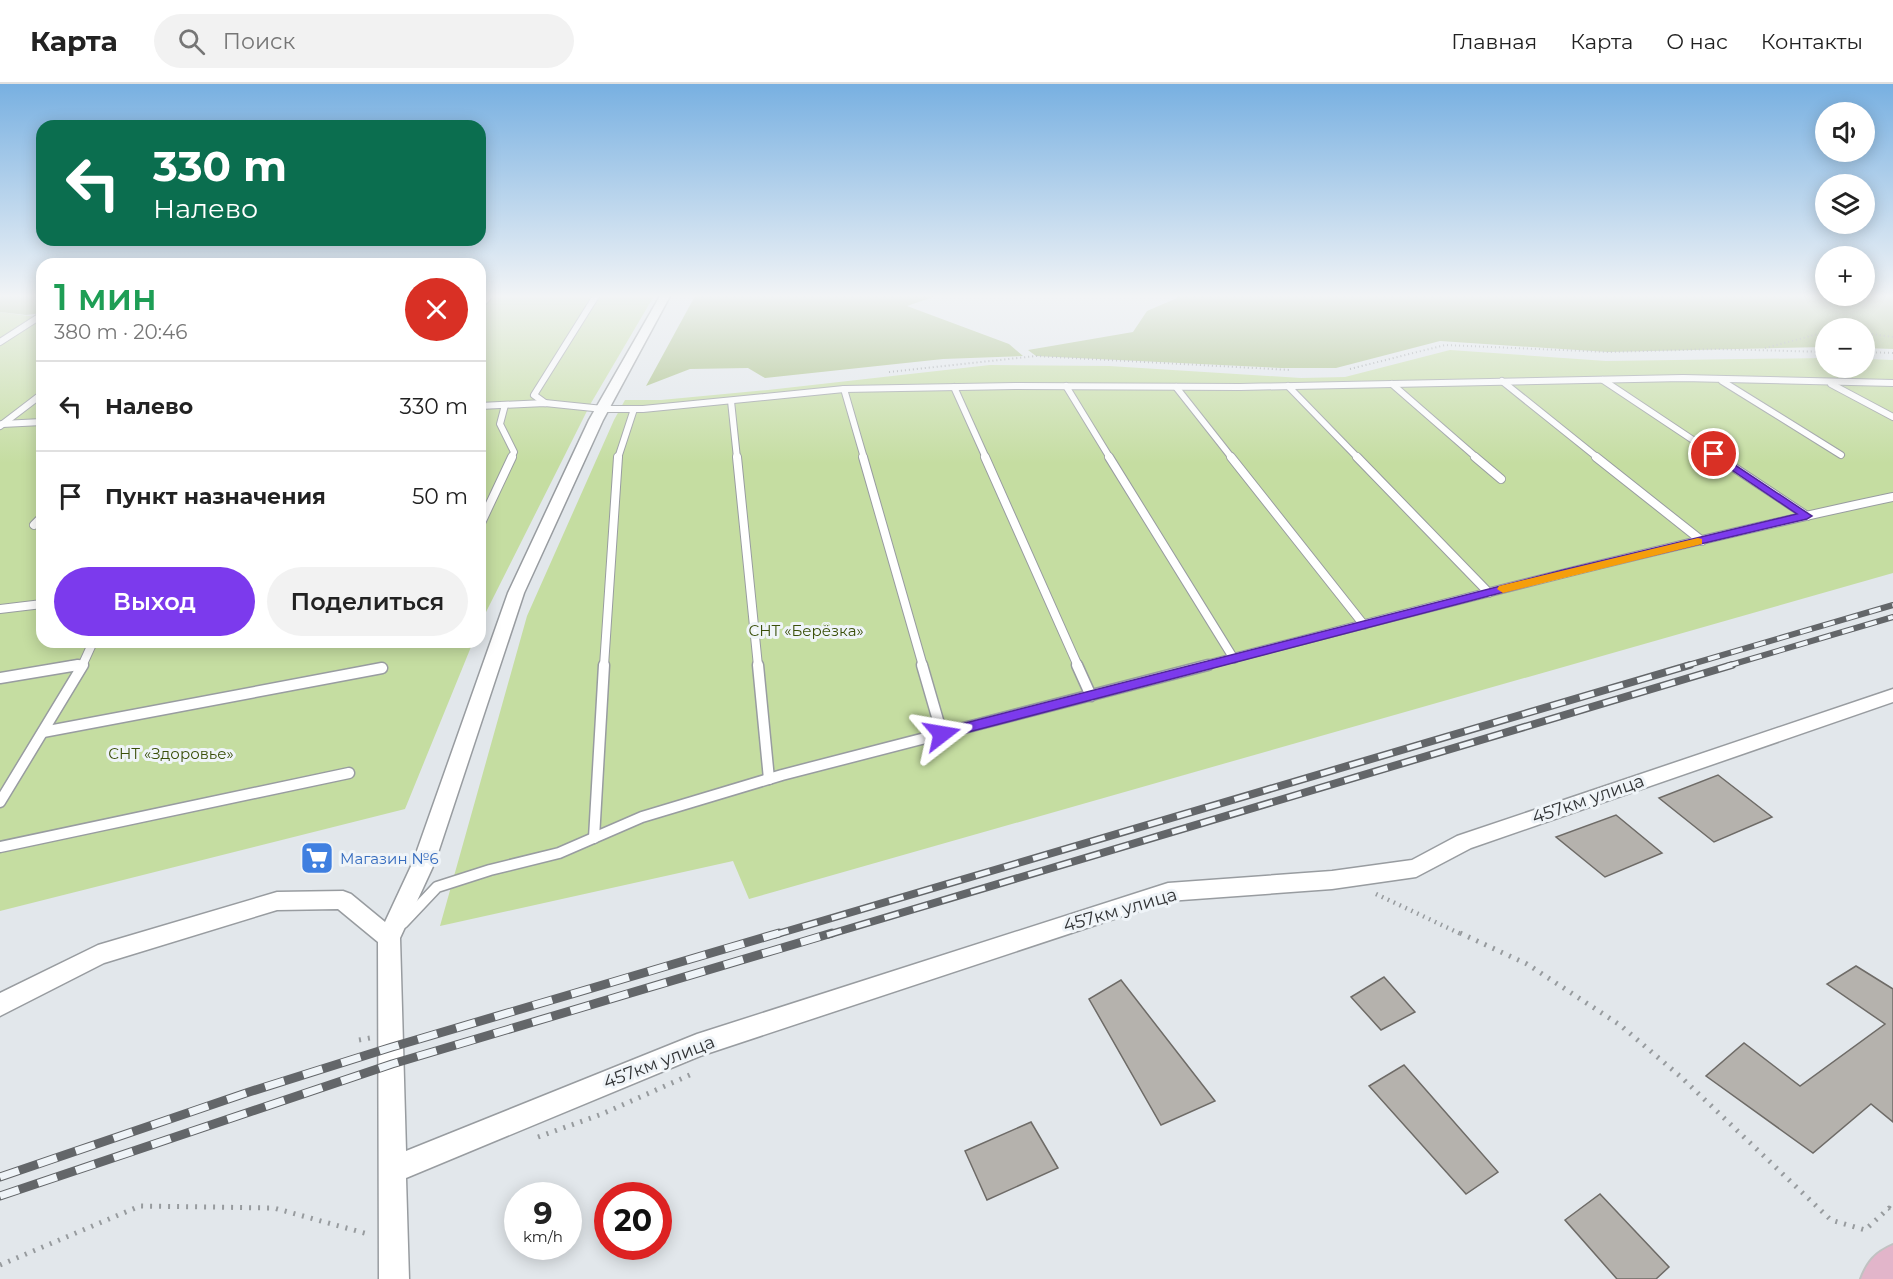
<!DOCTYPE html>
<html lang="ru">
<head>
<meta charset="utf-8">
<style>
  :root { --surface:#fff; --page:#f2f2f2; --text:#222; --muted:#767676; --line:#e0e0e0; --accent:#7c3aed }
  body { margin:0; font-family:Montserrat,sans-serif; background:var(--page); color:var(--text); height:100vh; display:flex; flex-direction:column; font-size:22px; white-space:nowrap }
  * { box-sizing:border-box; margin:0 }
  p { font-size:20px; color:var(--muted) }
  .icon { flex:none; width:33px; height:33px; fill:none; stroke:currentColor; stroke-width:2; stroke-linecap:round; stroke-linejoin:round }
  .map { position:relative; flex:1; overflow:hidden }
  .drawer { position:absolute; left:36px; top:174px; width:450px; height:390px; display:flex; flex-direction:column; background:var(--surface); border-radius:18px; box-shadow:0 3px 15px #0003 }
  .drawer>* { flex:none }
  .guide { position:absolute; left:36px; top:36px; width:450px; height:126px; border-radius:18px; box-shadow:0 3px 15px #0003; background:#0b6e4f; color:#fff; overflow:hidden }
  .buttons { position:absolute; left:1815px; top:18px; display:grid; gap:12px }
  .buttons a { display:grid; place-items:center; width:60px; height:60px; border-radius:50%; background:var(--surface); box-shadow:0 3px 15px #0003; font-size:30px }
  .speed { position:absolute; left:504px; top:1098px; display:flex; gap:12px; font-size:30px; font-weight:700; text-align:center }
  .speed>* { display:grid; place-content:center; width:78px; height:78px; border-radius:50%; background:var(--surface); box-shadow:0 3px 15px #0003; line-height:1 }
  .speed small { font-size:15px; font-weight:400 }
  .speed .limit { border:9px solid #d22; background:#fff; color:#111 }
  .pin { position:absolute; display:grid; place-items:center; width:51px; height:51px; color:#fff; margin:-26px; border:3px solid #fff; border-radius:50%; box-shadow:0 2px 6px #0007 }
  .me { position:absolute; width:66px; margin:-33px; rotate:76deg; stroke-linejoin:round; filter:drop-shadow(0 0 4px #0008) }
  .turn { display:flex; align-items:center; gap:21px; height:126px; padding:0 18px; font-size:27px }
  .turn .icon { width:78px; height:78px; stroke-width:2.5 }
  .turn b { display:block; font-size:42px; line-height:51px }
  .round { display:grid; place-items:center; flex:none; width:63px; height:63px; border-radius:32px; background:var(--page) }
  .head { display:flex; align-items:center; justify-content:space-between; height:102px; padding:0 18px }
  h1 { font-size:36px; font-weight:600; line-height:45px; color:#1e9e55 }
  .action { display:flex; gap:12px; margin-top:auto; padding:12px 18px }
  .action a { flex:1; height:69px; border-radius:36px; background:var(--accent); color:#fff; font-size:24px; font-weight:600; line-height:69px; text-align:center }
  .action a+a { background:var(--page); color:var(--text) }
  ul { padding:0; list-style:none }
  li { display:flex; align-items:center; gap:18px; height:90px; padding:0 18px; border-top:2px solid var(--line) }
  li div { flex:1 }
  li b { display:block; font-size:22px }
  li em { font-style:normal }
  header { display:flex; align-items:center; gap:36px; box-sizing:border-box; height:84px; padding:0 30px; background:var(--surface); border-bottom:2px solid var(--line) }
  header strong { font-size:28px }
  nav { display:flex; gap:33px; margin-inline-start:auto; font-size:21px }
  .search { width:420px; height:54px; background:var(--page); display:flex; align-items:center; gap:15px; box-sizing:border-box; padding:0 21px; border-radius:33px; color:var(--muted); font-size:22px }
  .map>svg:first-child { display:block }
</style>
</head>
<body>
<header>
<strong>Карта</strong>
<div class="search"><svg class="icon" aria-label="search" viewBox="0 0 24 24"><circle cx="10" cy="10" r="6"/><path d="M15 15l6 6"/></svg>Поиск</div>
<nav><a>Главная</a><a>Карта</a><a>О нас</a><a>Контакты</a></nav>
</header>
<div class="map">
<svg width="1893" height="1195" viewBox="0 0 1893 1195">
  <rect width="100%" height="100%" fill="#e2e7eb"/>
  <g fill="#c5dda1">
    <polygon points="480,212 654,212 591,319 480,540"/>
    <polygon points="0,228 36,233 42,229 42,558 473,558 405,725 0,827"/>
    <polygon points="1450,266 1606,277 1825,274 1826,284 1864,284 1865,275 1893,276 1893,489 749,815 733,777 440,842 527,532 614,336 625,316 661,316 768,306 990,281 1109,282 1301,294 1345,293"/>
  </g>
  <g fill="#a6be80">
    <polygon points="0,212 42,212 42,229 26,231 0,228"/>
    <polygon points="695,212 936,212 907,222 1009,260 1023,272 943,275 765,294 748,284 690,285 646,302"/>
    <polygon points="1177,212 1893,212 1893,265 1865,264 1864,244 1826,244 1825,263 1608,268 1440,257 1336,284 1281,284 1036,272 1028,266 1133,248 1147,227 1177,214"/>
  </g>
  <g fill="#b5b2ad" stroke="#6e6b67" stroke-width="1.5">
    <polygon points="1718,691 1772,733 1714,758 1659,714"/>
    <polygon points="1616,731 1662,769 1605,793 1556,753"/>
    <polygon points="1856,882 1893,905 1893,1038 1871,1020 1813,1069 1706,992 1744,959 1800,1002 1885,940 1827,900"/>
    <polygon points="1384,893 1415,928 1381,946 1351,913"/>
    <polygon points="1121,896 1215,1017 1161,1041 1089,915"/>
    <polygon points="1404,981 1498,1088 1466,1110 1369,1002"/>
    <polygon points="1031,1038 1058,1084 987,1116 965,1067"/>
    <polygon points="1600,1110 1669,1183 1656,1195 1617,1195 1565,1136"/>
  </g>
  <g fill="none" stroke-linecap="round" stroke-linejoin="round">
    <g stroke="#989ca0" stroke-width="8">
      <g id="lane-far2">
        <polyline points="480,222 489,212"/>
        <polyline points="0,258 42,231"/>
        <polyline points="1603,296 1720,374"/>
        <polyline points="1502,297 1598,374"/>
        <polyline points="1722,297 1841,371"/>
        <polyline points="1392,300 1477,374"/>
        <polyline points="1831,300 1893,333"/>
        <polyline points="1066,302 1110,374"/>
        <polyline points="1288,302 1358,374"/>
        <polyline points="954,303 986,374"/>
        <polyline points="1176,303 1232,374"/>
        <polyline points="844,305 864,374"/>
        <polyline points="731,317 737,374"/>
        <polyline points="545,319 534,311 596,212"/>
        <polyline points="505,321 500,340 514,368 511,374"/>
        <polyline points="480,322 545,319 603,325 643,325 844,305 1015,302 1240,303 1683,294 1893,299"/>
        <polyline points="2,340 42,338"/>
        <polyline points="0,342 42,310"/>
        <polyline points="618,374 634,325"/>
      </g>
    </g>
    <g stroke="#989ca0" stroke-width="10">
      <g id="lane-far1">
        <polyline points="737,373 758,582"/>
        <polyline points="863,373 923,582"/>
        <polyline points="985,373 1078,582"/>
        <polyline points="1109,373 1234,575"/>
        <polyline points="1231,373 1364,541"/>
        <polyline points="1357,373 1489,509"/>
        <polyline points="1475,373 1501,395"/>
        <polyline points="1596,373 1702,457"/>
        <polyline points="1718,373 1807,432"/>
        <polyline points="34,441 42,433"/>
        <polyline points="480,441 512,373"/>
        <polyline points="0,525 42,520"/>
        <polyline points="69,582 83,580"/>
        <polyline points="82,582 93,558"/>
        <polyline points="604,582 618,373"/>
        <path d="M1202 582C1432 523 1661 462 1893 413"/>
      </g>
    </g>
    <g stroke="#989ca0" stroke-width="13">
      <g id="lane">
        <polyline points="758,581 769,695"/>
        <polyline points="922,581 942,650"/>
        <polyline points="1077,581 1091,612"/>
        <polyline points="0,594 78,581"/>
        <polyline points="43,648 382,584"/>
        <polyline points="0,718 83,581"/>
        <polyline points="594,754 604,581"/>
        <polyline points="0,763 349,689"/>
        <polyline points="403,839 437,803 490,786 559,769 642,733 782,691 1208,581"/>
      </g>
    </g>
    <g stroke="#989ca0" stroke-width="3">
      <polygon id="street" points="660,212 670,212 603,336 524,509 435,778 400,854 406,1067 697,950 1168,799 1332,787 1412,776 1457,752 1893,605 1893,618 1471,764 1416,793 1332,805 1168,817 700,972 406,1094 409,1195 379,1195 378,858 338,825 277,826 104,879 0,932 0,909 98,861 277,808 343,807 351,810 385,838 413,778 508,509 589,336"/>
    </g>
    <g stroke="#c1c2c2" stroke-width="4">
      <path id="primary" d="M1893 1161V1195H1861C1868 1177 1875 1169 1893 1161Z"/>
    </g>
    <g stroke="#979b9e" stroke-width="2" stroke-dasharray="1 3" stroke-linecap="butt">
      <polyline points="1864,249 1893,253"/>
      <polyline points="1765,264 1826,248"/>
      <polyline points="1864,268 1893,269"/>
      <polyline points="1350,285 1445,261 1608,268 1717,265 1826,268"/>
      <polyline points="889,288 1036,272 1291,286"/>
    </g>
    <polyline stroke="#979b9e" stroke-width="4.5" stroke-dasharray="1.5 5" stroke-linecap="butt" points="1376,810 1463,851"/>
    <g stroke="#979b9e" stroke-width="5" stroke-dasharray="2 7" stroke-linecap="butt">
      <polyline points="1460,849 1527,880 1620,941 1681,993 1831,1136 1865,1146 1889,1124 1893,1127"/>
      <polyline points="359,956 370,954"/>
      <polyline points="538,1053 602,1030 692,990"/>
      <polyline points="0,1181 140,1122 274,1124 368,1150"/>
    </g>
    <use href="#lane-far2" stroke="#fff" stroke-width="6"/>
    <use href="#lane-far1" stroke="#fff" stroke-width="8"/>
    <use href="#lane" stroke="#fff" stroke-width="10"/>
    <use href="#street" fill="#fff" fill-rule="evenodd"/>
    <use href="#primary" fill="#e2b5ca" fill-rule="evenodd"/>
    <g stroke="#636669" stroke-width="6">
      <g id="rail-far2">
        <polyline points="1685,582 1893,521"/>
        <polyline points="1727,582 1893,533"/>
      </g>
    </g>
    <g stroke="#636669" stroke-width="8">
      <g id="rail-far1">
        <polyline points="774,851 1690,581"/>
        <polyline points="827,851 1732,581"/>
      </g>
    </g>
    <g stroke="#636669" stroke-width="9">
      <g id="rail">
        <polyline points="0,1093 249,1008 392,963 779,849"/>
        <polyline points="0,1112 392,980 832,849"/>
      </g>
    </g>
    <use href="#rail-far2" stroke="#eff4f8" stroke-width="4" stroke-dasharray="12" stroke-linecap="butt"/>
    <use href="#rail-far1" stroke="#eff4f8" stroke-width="5" stroke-dasharray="15" stroke-linecap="butt"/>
    <use href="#rail" stroke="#eff4f8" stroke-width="7" stroke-dasharray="20" stroke-linecap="butt"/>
  </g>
  <linearGradient id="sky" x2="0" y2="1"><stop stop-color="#78b0e1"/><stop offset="0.56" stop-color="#f2f4f6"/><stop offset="1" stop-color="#f2f4f6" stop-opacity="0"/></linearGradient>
  <rect width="1893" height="379" fill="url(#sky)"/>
  <polygon fill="#7c3aed" stroke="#51269a" stroke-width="1.5" points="1714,367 1812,432 1807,435 1569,491 942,655 935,650 942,645 1563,486 1797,430 1711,372 1709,370"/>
  <polygon fill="#f59e0b" points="1698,454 1702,455 1702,460 1503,509 1497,505 1499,502"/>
  <defs>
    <g id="supermarket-square" transform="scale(1.725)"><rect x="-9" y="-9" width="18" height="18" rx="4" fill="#3f7fe0" stroke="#eff4f8"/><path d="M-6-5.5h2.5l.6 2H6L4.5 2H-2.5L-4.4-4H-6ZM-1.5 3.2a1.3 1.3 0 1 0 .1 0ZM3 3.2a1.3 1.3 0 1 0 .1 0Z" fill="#fff"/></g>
  </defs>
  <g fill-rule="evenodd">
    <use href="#supermarket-square" x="317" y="774"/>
  </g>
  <g text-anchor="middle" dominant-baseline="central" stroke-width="6" stroke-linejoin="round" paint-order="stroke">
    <g font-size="15" fill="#3a4f09" stroke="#eff4f8">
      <text x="806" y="546">СНТ «Берёзка»</text>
      <text x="171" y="669">СНТ «Здоровье»</text>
    </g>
    <g font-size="15" fill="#366cbe" stroke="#eff4f8" text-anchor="start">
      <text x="340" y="774">Магазин №6</text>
    </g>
    <g font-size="18" fill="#313335" stroke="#eff4f8">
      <text transform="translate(1588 715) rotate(-19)">457км улица</text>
      <text transform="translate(1120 826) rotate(-16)">457км улица</text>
      <text transform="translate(659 978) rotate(-21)">457км улица</text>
    </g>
  </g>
</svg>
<div class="buttons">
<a><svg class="icon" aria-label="sound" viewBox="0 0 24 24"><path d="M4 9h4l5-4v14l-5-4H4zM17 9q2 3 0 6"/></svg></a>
<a><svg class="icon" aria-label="layers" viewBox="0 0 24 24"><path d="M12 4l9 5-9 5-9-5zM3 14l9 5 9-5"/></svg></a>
<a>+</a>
<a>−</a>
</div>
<div class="speed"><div>9<small>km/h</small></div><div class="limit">20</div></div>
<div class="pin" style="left:1714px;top:370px;background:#d93025"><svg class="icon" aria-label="arrive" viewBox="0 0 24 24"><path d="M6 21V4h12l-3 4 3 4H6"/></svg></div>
<svg class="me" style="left:942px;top:650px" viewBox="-20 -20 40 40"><path d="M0-17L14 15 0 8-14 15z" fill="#7c3aed" stroke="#fff" stroke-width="4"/></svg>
<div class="guide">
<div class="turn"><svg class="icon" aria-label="left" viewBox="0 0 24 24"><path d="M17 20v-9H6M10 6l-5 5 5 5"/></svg><div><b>330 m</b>Налево</div></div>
</div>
<section class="drawer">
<div class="head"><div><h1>1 мин</h1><p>380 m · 20:46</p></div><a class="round" style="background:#d93025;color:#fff"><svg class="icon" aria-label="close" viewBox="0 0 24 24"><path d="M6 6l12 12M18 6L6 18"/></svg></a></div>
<ul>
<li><svg class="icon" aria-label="left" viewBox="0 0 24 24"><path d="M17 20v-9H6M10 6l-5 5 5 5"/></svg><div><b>Налево</b></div><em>330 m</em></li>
<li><svg class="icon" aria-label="arrive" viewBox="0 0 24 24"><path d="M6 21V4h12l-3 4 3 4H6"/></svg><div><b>Пункт назначения</b></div><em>50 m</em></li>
</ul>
<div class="action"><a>Выход</a><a>Поделиться</a></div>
</section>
</div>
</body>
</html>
